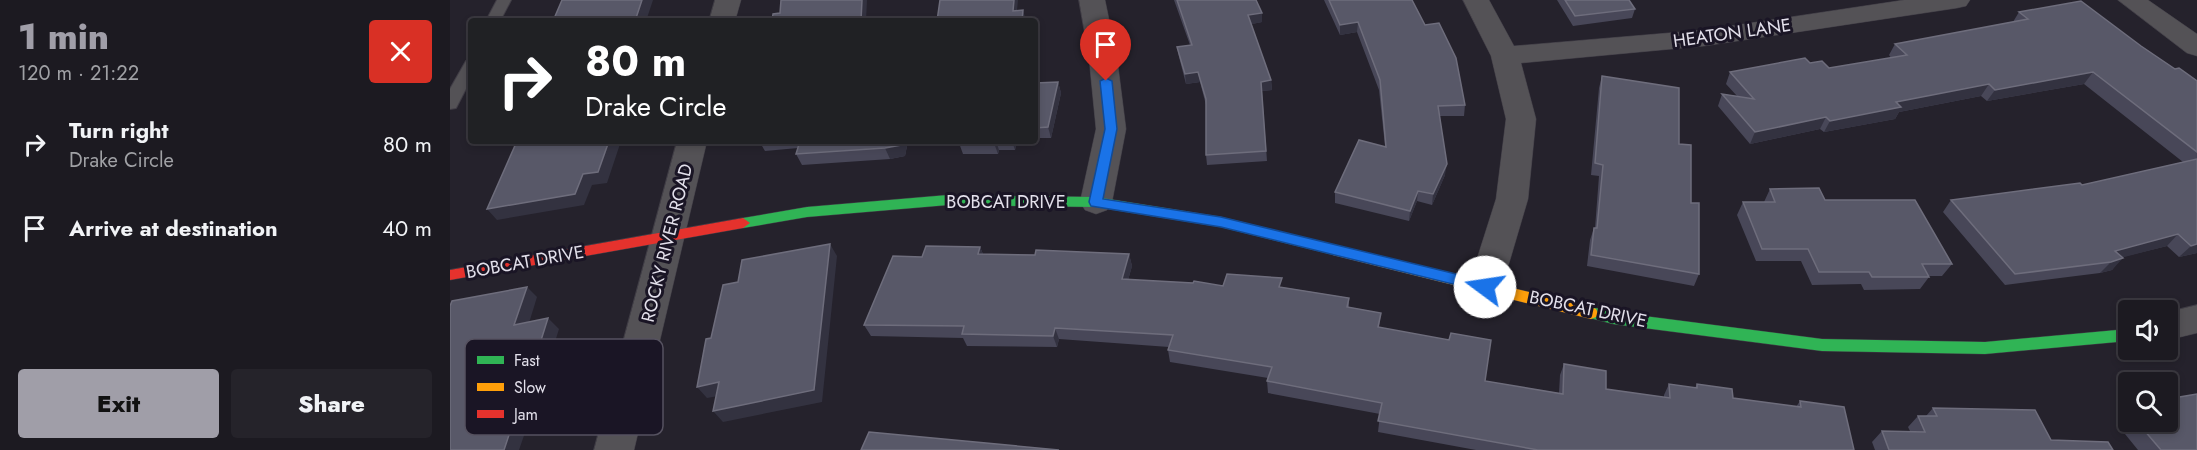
<!DOCTYPE html>
<html lang="en">
<head>
<meta charset="utf-8">
<style>
  :root { --surface:#1c1a21; --page:#25232a; --text:#f1f3f6; --muted:#a0a1a5; --line:#3a383f; --accent:#a09ea8 }
  body { margin:0; font-family:Jost,sans-serif; background:var(--page); color:var(--text); height:100vh; display:flex; flex-direction:column; font-size:22px; white-space:nowrap }
  * { box-sizing:border-box; margin:0 }
  p { font-size:20px; color:var(--muted) }
  .icon { flex:none; width:33px; height:33px; fill:none; stroke:currentColor; stroke-width:2; stroke-linecap:round; stroke-linejoin:round }
  .map { position:relative; flex:1; overflow:hidden }
  .drawer { display:flex; flex-direction:column; background:var(--surface); width:450px }
  .drawer>* { flex:none }
  .banner { position:absolute; left:18px; top:18px; width:570px; height:126px; border-radius:6px; box-shadow:0 3px 9px #0003,0 0 0 2px var(--line); background:#202124; color:#fff; overflow:hidden }
  .buttons { position:absolute; left:1668px; top:300px; display:grid; gap:12px }
  .buttons a { display:grid; place-items:center; width:60px; height:60px; border-radius:6px; background:var(--surface); box-shadow:0 3px 9px #0003,0 0 0 2px var(--line); font-size:30px }
  .pin { position:absolute; display:grid; place-items:center; width:51px; height:51px; color:#fff; margin:-62px -26px; border-radius:50% 50% 50% 0; rotate:-45deg; box-shadow:0 0 6px #0007 }
  .pin .icon { rotate:45deg }
  .me { position:absolute; width:66px; margin:-33px; rotate:284deg; stroke-linejoin:round; filter:drop-shadow(0 0 4px #0008) }
  .turn { display:flex; align-items:center; gap:21px; height:126px; padding:0 18px; font-size:27px }
  .turn .icon { width:78px; height:78px; stroke-width:2.5 }
  .turn b { display:block; font-size:42px; line-height:51px }
  .round { display:grid; place-items:center; flex:none; width:63px; height:63px; border-radius:6px; background:var(--page) }
  .summary { display:flex; align-items:center; justify-content:space-between; height:102px; padding:0 18px }
  h1 { font-size:36px; font-weight:800; line-height:45px; color:var(--accent) }
  .primary-button { display:flex; gap:12px; margin-top:auto; padding:12px 18px }
  .primary-button a { flex:1; height:69px; border-radius:6px; background:var(--accent); color:#111; font-size:24px; font-weight:800; line-height:69px; text-align:center }
  .primary-button a+a { background:var(--page); color:var(--text) }
  ul { padding:0; list-style:none }
  li { display:flex; align-items:center; gap:18px; height:84px; padding:0 18px }
  li div { flex:1 }
  li b { display:block; font-size:22px }
  li em { font-style:normal }
  main { display:flex; flex:1; min-height:0 }
  .map>svg:first-child { display:block }
</style>
</head>
<body>
<main>
<section class="drawer">
<div class="summary"><div><h1>1 min</h1><p>120 m · 21:22</p></div><a class="round" style="background:#d93025;color:#fff"><svg class="icon" aria-label="close" viewBox="0 0 24 24"><path d="M6 6l12 12M18 6L6 18"/></svg></a></div>
<ul>
<li><svg class="icon" aria-label="right" viewBox="0 0 24 24"><path d="M7 20v-9h11M14 6l5 5-5 5"/></svg><div><b>Turn right</b><p>Drake Circle</p></div><em>80 m</em></li>
<li><svg class="icon" aria-label="arrive" viewBox="0 0 24 24"><path d="M6 21V4h12l-3 4 3 4H6"/></svg><div><b>Arrive at destination</b></div><em>40 m</em></li>
</ul>
<div class="primary-button"><a>Exit</a><a>Share</a></div>
</section>
<div class="map">
<svg width="1747" height="450" viewBox="0 0 1747 450">
  <rect width="100%" height="100%" fill="#25222c"/>
  <g fill="none" stroke-linecap="round" stroke-linejoin="round">
    <g stroke="#403d46" stroke-width="2">
      <g id="lane">
        <polygon points="47,0 61,0 50,21 36,21"/>
        <polygon points="21,59 21,79 6,108 0,109 0,89 16,61"/>
      </g>
    </g>
    <g stroke="#403d46" stroke-width="1">
      <g id="street">
        <polygon points="265,0 291,0 285,21 259,21"/>
        <polygon points="629,0 655,0 667,58 676,129 662,202 657,210 646,214 635,210 630,202 646,129 639,58"/>
        <polygon points="1013,0 1039,0 1064,46 1254,30 1454,0 1520,0 1516,6 1507,8 1254,46 1071,63 1086,119 1078,199 1052,287 1047,297 1035,301 1023,297 1018,287 1046,199 1056,119 1041,56"/>
        <polygon points="1668,0 1698,0 1747,34 1747,56 1737,53"/>
        <polygon points="227,141 257,141 184,450 144,450"/>
        <polygon points="1747,305 1747,333 1718,340 1718,312"/>
      </g>
    </g>
    <g stroke="#403d46" stroke-width="1">
      <g id="fast">
        <polygon points="498,195 646,197 771,217 888,246 893,247 895,251 893,255 888,256 771,227 646,207 498,205 357,217 293,228 286,223 293,218 357,207"/>
        <polygon points="1141,307 1163,312 1372,339 1535,342 1678,329 1678,341 1535,354 1372,351 1163,324 1136,317 1134,313 1136,309"/>
      </g>
    </g>
    <g stroke="#403d46" stroke-width="1">
      <polygon id="slow" points="888,246 1141,307 1146,309 1148,313 1146,317 1141,319 883,255 881,251 883,247"/>
    </g>
    <g stroke="#403d46" stroke-width="1">
      <polygon id="jam" points="293,218 300,223 293,228 0,280 0,270"/>
    </g>
    <use href="#lane" fill="#545256" fill-rule="evenodd"/>
    <use href="#street" fill="#545256" fill-rule="evenodd"/>
    <use href="#fast" fill="#30b455" fill-rule="evenodd"/>
    <use href="#slow" fill="#ff9f0a" fill-rule="evenodd"/>
    <use href="#jam" fill="#e5322d" fill-rule="evenodd"/>
  </g>
  <g fill="#484758">
    <polygon points="724,0 806,0 812,22 801,24 821,80 822,90 812,91 817,161 757,165 756,155 756,105 750,82 736,84 729,57 727,47 740,45"/>
    <polygon points="874,0 962,0 1015,105 1014,116 990,116 995,175 982,205 967,201 959,221 885,203 885,192 935,146 929,90 907,32 890,35"/>
    <polygon points="1107,0 1179,0 1185,9 1182,18 1123,26"/>
    <polygon points="1569,12 1691,46 1725,69 1747,81 1747,253 1729,257 1717,246 1672,257 1662,270 1650,273 1555,285 1493,212 1501,200 1632,185 1733,162 1634,84 1537,101 1531,96 1449,112 1445,119 1374,132 1370,129 1300,144 1268,106 1272,94 1287,96 1276,84 1280,72 1360,63 1379,68 1441,58 1439,55 1445,44 1563,22"/>
    <polygon points="1152,76 1229,144 1241,203 1249,274 1244,286 1137,266 1140,240 1144,228 1145,228 1149,176 1141,175 1149,88"/>
    <polygon points="608,82 611,93 601,138 585,138 585,83"/>
    <polygon points="309,141 567,141 565,150 549,150 548,154 513,154 509,143 510,141 457,146 455,156 440,159 352,165 346,154 348,148 315,151"/>
    <polygon points="1320,189 1375,200 1502,264 1492,276 1478,276 1479,277 1470,289 1414,290 1411,284 1362,285 1351,261 1306,261 1287,215 1293,202 1314,202"/>
    <polygon points="530,247 533,254 585,255 679,254 682,266 678,280 773,286 832,287 899,298 899,307 931,313 929,327 1035,381 1109,393 1110,375 1114,364 1156,389 1214,397 1214,395 1219,384 1245,388 1247,384 1283,398 1346,407 1350,401 1404,450 1026,450 928,432 930,414 818,393 817,381 818,378 720,362 718,350 719,347 609,339 607,347 517,346 513,338 421,336 414,325 472,257"/>
    <polygon points="1718,399 1747,450 1688,450 1675,434 1688,423 1718,422"/>
    <polygon points="1483,408 1601,440 1663,450 1425,450 1422,442 1432,431 1460,431 1458,427 1468,416 1476,416"/>
  </g>
  <g fill="#333240">
    <polygon points="192,0 203,0 196,21 185,21"/>
    <polygon points="412,0 417,0 416,21 411,21"/>
    <polygon points="564,0 568,0 566,21 563,11"/>
    <polygon points="573,10 576,21 572,21"/>
    <polygon points="812,13 812,22 798,25 798,15"/>
    <polygon points="908,22 907,32 890,35 890,25"/>
    <polygon points="748,72 750,82 736,84 735,74"/>
    <polygon points="1643,72 1634,84 1537,101 1545,90"/>
    <polygon points="821,80 822,90 812,91 811,82"/>
    <polygon points="608,82 611,93 601,138 598,127"/>
    <polygon points="1539,84 1531,96 1449,112 1445,119 1374,132 1380,121 1446,102"/>
    <polygon points="1376,117 1370,129 1300,144 1305,132"/>
    <polygon points="159,141 171,141 157,183 142,185 134,205 47,220 37,209 133,174"/>
    <polygon points="452,141 455,141 457,146 455,156 440,159 435,148"/>
    <polygon points="545,141 546,141 549,150 548,154 544,143"/>
    <polygon points="562,141 567,141 565,150"/>
    <polygon points="997,164 995,175 982,205 983,194"/>
    <polygon points="968,191 967,201 959,221 960,211"/>
    <polygon points="1728,234 1717,246 1655,262 1665,251"/>
    <polygon points="380,244 387,256 372,402 273,422 263,411"/>
    <polygon points="1747,244 1747,253 1729,257 1741,246"/>
    <polygon points="530,247 535,259 528,254"/>
    <polygon points="679,254 682,266 675,291 672,279"/>
    <polygon points="1673,258 1662,270 1650,273 1661,262"/>
    <polygon points="77,287 87,297 75,336 64,325"/>
    <polygon points="98,318 109,329 99,361 88,363 70,417 78,424 69,450 53,450 55,416 77,353"/>
    <polygon points="605,328 609,339 607,347 603,336"/>
    <polygon points="269,382 279,394 257,398 247,387"/>
  </g>
  <g fill="#585868" stroke="#6e6d7c" stroke-width="1.5">
    <polygon points="112,0 192,0 185,21 103,21"/>
    <polygon points="331,0 412,0 411,21 322,21 323,14 330,13"/>
    <polygon points="490,0 564,0 563,11 573,10 572,21 487,21"/>
    <polygon points="727,0 806,0 812,13 798,15 821,80 811,82 816,151 756,155 756,99 748,72 735,74 727,47 742,45"/>
    <polygon points="879,0 962,0 975,25 989,23 1006,58 1015,105 988,106 997,164 983,194 968,191 960,211 885,192 909,140 936,147 930,80 908,22 890,25"/>
    <polygon points="1115,0 1179,0 1185,9 1125,16"/>
    <polygon points="1631,1 1691,46 1725,69 1729,68 1747,81 1747,152 1643,72 1545,90 1539,84 1446,102 1451,107 1380,121 1376,117 1305,132 1272,94 1304,99 1280,72 1355,58 1360,63 1372,61 1379,68 1457,55 1445,44 1578,19 1569,12"/>
    <polygon points="1152,76 1229,88 1229,144 1241,145 1241,203 1249,203 1249,274 1141,255 1144,228 1147,228 1153,165 1145,163"/>
    <polygon points="608,82 598,127 585,128 585,83"/>
    <polygon points="67,141 159,141 148,172 133,174 125,194 37,209"/>
    <polygon points="350,141 452,141 451,145 435,148 346,154"/>
    <polygon points="510,141 545,141 544,143 509,143"/>
    <polygon points="1747,159 1747,244 1741,246 1728,234 1665,251 1673,258 1661,262 1565,274 1501,200 1630,183 1632,185"/>
    <polygon points="1369,188 1375,200 1465,200 1502,264 1472,264 1479,277 1422,277 1419,272 1369,272 1358,249 1312,249 1293,202 1325,202 1320,189"/>
    <polygon points="380,244 364,390 263,411 269,382 247,387 256,339 261,338 273,285 288,282 292,260"/>
    <polygon points="476,246 530,247 528,254 585,255 586,250 679,254 672,279 743,283 744,281 773,286 777,274 832,278 829,287 899,298 897,307 931,313 928,327 999,340 1001,333 1041,340 1035,381 1113,394 1114,364 1156,371 1156,389 1220,398 1219,384 1247,388 1247,384 1282,389 1283,398 1351,407 1350,401 1394,407 1404,450 1088,450 928,421 932,403 817,381 822,367 718,350 723,335 605,328 603,336 512,334 514,326 414,325 443,256 472,257"/>
    <polygon points="77,287 64,325 98,318 88,350 77,353 55,416 66,414 54,450 0,450 0,306 2,301"/>
    <polygon points="1747,394 1747,450 1711,450 1688,423 1695,422 1718,422 1718,417 1719,417 1718,415 1718,399"/>
    <polygon points="1483,408 1585,410 1601,440 1658,442 1663,450 1439,450 1432,431 1475,432 1468,416 1487,416"/>
    <polygon points="419,432 609,450 411,450"/>
  </g>
  <polygon fill="#1a73e8" stroke="#114b97" stroke-width="1.5" points="656,78 662,81 667,129 653,199 771,217 1035,281 1042,287 1040,291 1035,292 771,227 641,206 639,202 655,129 650,81"/>
  <g text-anchor="middle" dominant-baseline="central" stroke-width="6" stroke-linejoin="round" paint-order="stroke">
    <g font-size="18" fill="#e3e0eb" stroke="#1a1525">
      <text transform="translate(1282 33) rotate(-8)">HEATON LANE</text>
      <text x="556" y="202">BOBCAT DRIVE</text>
      <text transform="translate(217 243) rotate(-76)">ROCKY RIVER ROAD</text>
      <text transform="translate(75 262) rotate(-10)">BOBCAT DRIVE</text>
      <text transform="translate(1138 309) rotate(12)">BOBCAT DRIVE</text>
    </g>
  </g>
  <rect x="15" y="339" width="198" height="96" rx="9" fill="#1a1525" stroke="#565260" stroke-width="1.5"/>
  <rect x="27" y="356" width="27" height="8" fill="#30b455"/>
  <rect x="27" y="383" width="27" height="8" fill="#ff9f0a"/>
  <rect x="27" y="410" width="27" height="8" fill="#e5322d"/>
  <g font-size="16" fill="#e3e0eb">
    <text x="64" y="366">Fast</text>
    <text x="64" y="393">Slow</text>
    <text x="64" y="420">Jam</text>
  </g>
</svg>
<div class="buttons">
<a><svg class="icon" aria-label="sound" viewBox="0 0 24 24"><path d="M4 9h4l5-4v14l-5-4H4zM17 9q2 3 0 6"/></svg></a>
<a><svg class="icon" aria-label="search" viewBox="0 0 24 24"><circle cx="10" cy="10" r="6"/><path d="M15 15l6 6"/></svg></a>
</div>
<div class="pin" style="left:656px;top:81px;background:#d93025"><svg class="icon" aria-label="arrive" viewBox="0 0 24 24"><path d="M6 21V4h12l-3 4 3 4H6"/></svg></div>
<svg class="me" style="left:1035px;top:287px" viewBox="-20 -20 40 40"><circle r="19" fill="#fff"/><path d="M0-13L10 11 0 6-10 11z" fill="#1a73e8"/></svg>
<div class="banner">
<div class="turn"><svg class="icon" aria-label="right" viewBox="0 0 24 24"><path d="M7 20v-9h11M14 6l5 5-5 5"/></svg><div><b>80 m</b>Drake Circle</div></div>
</div>
</div>
</main>
</body>
</html>
